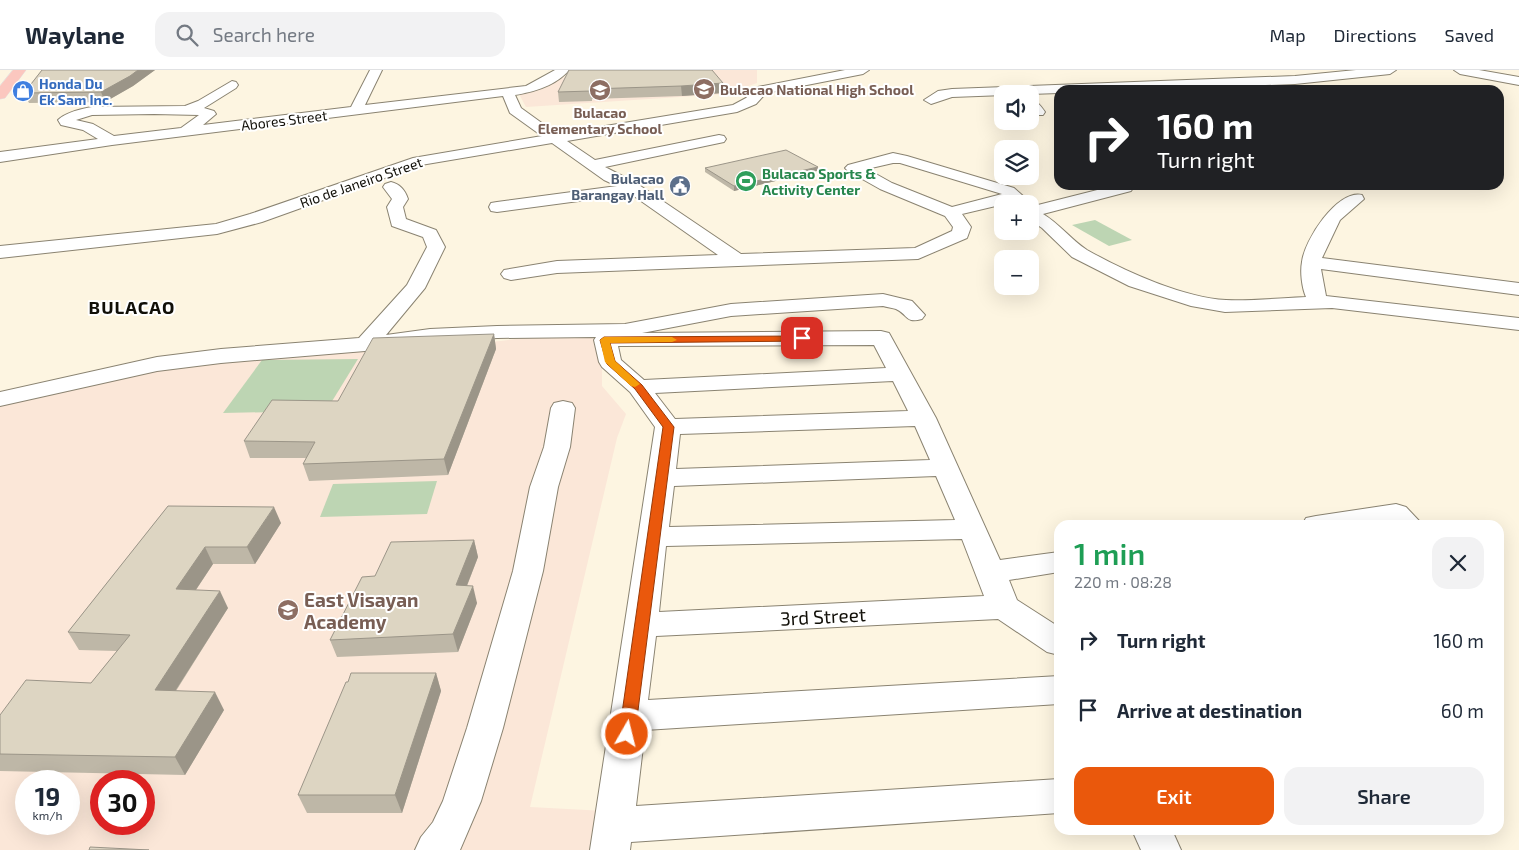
<!DOCTYPE html>
<html lang="en">
<head>
<meta charset="utf-8">
<style>
  :root { --surface:#fff; --page:#f2f2f3; --text:#1f2937; --muted:#747a83; --line:#e0e1e3; --accent:#ea580c }
  body { margin:0; font-family:"Exo 2",sans-serif; background:var(--page); color:var(--text); height:100vh; display:flex; flex-direction:column; font-size:19px; white-space:nowrap }
  * { box-sizing:border-box; margin:0 }
  p { font-size:16px; color:var(--muted) }
  .icon { flex:none; width:28px; height:28px; fill:none; stroke:currentColor; stroke-width:2; stroke-linecap:round; stroke-linejoin:round }
  .map { position:relative; flex:1; overflow:hidden }
  .side { position:absolute; left:1054px; top:450px; width:450px; height:315px; display:flex; flex-direction:column; background:var(--surface); border-radius:15px; box-shadow:0 5px 20px #0002 }
  .side>* { flex:none }
  .hud { position:absolute; left:1054px; top:15px; width:450px; height:105px; border-radius:15px; box-shadow:0 5px 20px #0002; background:#202124; color:#fff; overflow:hidden }
  .controls { position:absolute; left:994px; top:15px; display:grid; gap:10px }
  .controls a { display:grid; place-items:center; width:45px; height:45px; border-radius:10px; background:var(--surface); box-shadow:0 5px 20px #0002; font-size:25px }
  .speed { position:absolute; left:15px; top:700px; display:flex; gap:10px; font-size:25px; font-weight:700; text-align:center }
  .speed>* { display:grid; place-content:center; width:65px; height:65px; border-radius:50%; background:var(--surface); box-shadow:0 5px 20px #0002; line-height:1 }
  .speed small { font-size:12px; font-weight:400 }
  .speed .limit { border:8px solid #d22; background:#fff; color:#111 }
  .pin { position:absolute; display:grid; place-items:center; width:42px; height:42px; color:#fff; margin:-21px; border-radius:10px; box-shadow:0 2px 8px #0006 }
  .me { position:absolute; width:55px; margin:-28px; rotate:8deg; stroke-linejoin:round; filter:drop-shadow(0 0 4px #0008) }
  .turn { display:flex; align-items:center; gap:18px; height:105px; padding:0 20px; font-size:22px }
  .turn .icon { width:65px; height:65px; stroke-width:2.5 }
  .turn b { display:block; font-size:35px; line-height:42px }
  .round { display:grid; place-items:center; flex:none; width:52px; height:52px; border-radius:15px; background:var(--page) }
  .overview { display:flex; align-items:center; justify-content:space-between; height:85px; padding:0 20px }
  h1 { font-size:30px; font-weight:600; line-height:38px; color:#1e9e55 }
  .cta { display:flex; gap:10px; margin-top:auto; padding:10px 20px }
  .cta a { flex:1; height:58px; border-radius:15px; background:var(--accent); color:#fff; font-size:20px; font-weight:600; line-height:58px; text-align:center }
  .cta a+a { background:var(--page); color:var(--text) }
  ul { padding:0; list-style:none }
  li { display:flex; align-items:center; gap:15px; height:70px; padding:0 20px }
  li div { flex:1 }
  li b { display:block; font-size:19px }
  li em { font-style:normal }
  header { display:flex; align-items:center; gap:30px; box-sizing:border-box; height:70px; padding:0 25px; background:var(--surface); border-bottom:1px solid var(--line) }
  header strong { font-size:24px }
  nav { display:flex; gap:28px; margin-inline-start:auto; font-size:18px }
  .search { width:350px; height:45px; background:var(--page); display:flex; align-items:center; gap:12px; box-sizing:border-box; padding:0 18px; border-radius:15px; color:var(--muted); font-size:19px }
  .map>svg:first-child { display:block }
</style>
</head>
<body>
<header>
<strong>Waylane</strong>
<div class="search"><svg class="icon" aria-label="search" viewBox="0 0 24 24"><circle cx="10" cy="10" r="6"/><path d="M15 15l6 6"/></svg>Search here</div>
<nav><a>Map</a><a>Directions</a><a>Saved</a></nav>
</header>
<div class="map">
<svg width="1519" height="780" viewBox="0 0 1519 780">
  <rect width="100%" height="100%" fill="#fdf5e1"/>
  <g fill="#fbe7d8" fill-rule="evenodd">
    <polygon points="682,0 757,0 757,13 726,24 526,37 518,22 544,18 570,4"/>
    <path d="M580 261 602 274V316L626 344 617 368 530 737 605 741 597 780H0V322L166 286 367 280 501 271ZM26 711H69V754H26ZM101 711H144V754H101Z"/>
  </g>
  <g fill="#bdd5b3">
    <polygon points="1095,150 1132,170 1109,176 1072,155"/>
    <polygon points="358,289 326,341 223,343 262,290"/>
    <polygon points="437,411 427,444 320,447 333,414"/>
  </g>
  <g fill="none" stroke-linecap="round" stroke-linejoin="round">
    <g stroke="#8a8371" stroke-width="2">
      <g id="minor">
        <path d="M370 0H382L365 35 526 16 555 0H569C557 15 534 22 515 25L521 38 557 64 733 35 746 28 758 17 845 0H869L863 4 766 23 756 34 737 42 567 71 595 90 719 65 724 66 726 69 724 72 605 97 636 113 741 184 915 178 952 161 953 157 945 146 880 119 848 101 845 98 848 95 893 83 907 86 1014 118 1023 126 1021 130 962 144 971 157 967 168 918 189 557 203 511 210 504 208 501 204 504 200 557 191 718 185 631 124 497 142 491 141 489 137 491 133 497 132 617 116 604 110 552 73 421 95 262 152 217 164 0 188V176L216 154 250 144 413 88 542 66 510 43 503 26 112 75 0 92V82L98 69 83 60 61 55 58 50C66 42 81 39 92 37L185 36 198 31 232 11 236 12 238 15 236 18 204 38 214 41 216 44 203 55 351 37ZM154 44 199 45 181 58 114 66 93 54 76 50 92 45ZM893 93H900L1002 124 952 137 892 113 867 99Z"/>
        <polygon points="1356,0 1396,0 1390,4 1295,14 1130,20 1059,20 1059,23 952,27 931,34 924,30 938,21 952,19 1295,6"/>
        <polygon points="1454,0 1479,0 1519,7 1519,15 1460,4"/>
        <path d="M1030 29C1037 31 1041 36 1045 42L1043 45H1033L1030 41Z"/>
        <path d="M391 112C400 114 405 120 408 129L403 137 406 149 436 160 445 177 425 218 386 265 430 259 497 256 625 254 731 234 883 224 912 231 925 245 922 249C905 254 908 244 896 239 892 238 887 237 883 236L731 246 642 263 881 261 889 263 936 348 1000 490 1059 482V502L1009 510 1017 530 1059 557V585L1047 582 998 549 656 566 648 630 1059 606V634L645 660 636 736 1059 709V743L631 772 630 780H590L655 357 630 322 602 297 599 292 594 270 596 267 497 268 430 273 365 281 221 293 157 301 0 336V322L157 287 221 279 359 268 407 215 427 177 423 167 392 156 387 137 392 129 383 117 385 114ZM874 275 886 298 644 310 621 290 618 276ZM893 311 908 341 675 349 655 323ZM915 356 930 390 676 399 680 364ZM936 406 955 450 669 457 674 416ZM962 469 984 526 659 542 666 476Z"/>
        <path d="M1117 115H1131L1133 118 1131 121 1043 144C1060 154 1071 170 1087 180 1124 201 1184 228 1226 230 1252 231 1280 228 1306 227 1302 218 1300 202 1302 192 1304 171 1337 119 1362 125L1364 129 1340 150 1322 188 1519 213V225L1321 199 1326 226 1519 248V260L1332 238 1225 242 1191 236 1129 216 1072 187 1042 158 1030 150V137Z"/>
        <polygon points="563,331 572,333 575,338 570,377 558,417 543,501 503,658 481,731 460,780 415,780 421,767 433,752 443,731 467,658 513,501 530,417 544,377 551,338 554,333"/>
        <polygon points="1396,434 1406,437 1423,455 1392,455 1390,453 1377,455 1302,455 1306,448 1316,446"/>
        <polygon points="1132,760 1172,760 1181,780 1141,780"/>
      </g>
    </g>
    <g stroke="#e2e2e1" stroke-width="1">
      <polygon id="major" points="13,0 26,0 5,28 0,29 0,16"/>
    </g>
    <use href="#minor" fill="#fff" fill-rule="evenodd"/>
    <use href="#major" fill="#fbc7bf" fill-rule="evenodd"/>
  </g>
  <g fill="#beb7a7">
    <polygon points="42,0 155,0 133,16 105,32 29,33 24,23"/>
    <polygon points="712,0 723,23 682,26 592,29 592,31 559,32 558,22"/>
    <polygon points="818,97 817,101 734,121 705,102 705,98"/>
    <polygon points="494,264 496,279 448,405 309,411 303,394 306,388 250,388 244,371"/>
    <polygon points="168,436 281,453 255,494 213,494 196,520 228,538 176,621 224,640 185,705 0,701 0,645 91,613 117,581 79,580 68,562"/>
    <polygon points="474,470 478,487 467,516 477,533 458,582 337,587 330,570 375,506"/>
    <polygon points="436,603 441,621 402,743 307,743 298,725"/>
  </g>
  <g fill="#9b9588">
    <polygon points="138,0 155,0 133,16 105,32 101,22"/>
    <polygon points="723,13 723,23 682,26 681,16"/>
    <polygon points="818,97 817,101 734,121 734,116"/>
    <polygon points="494,264 496,279 448,405 444,389"/>
    <polygon points="274,437 281,453 255,494 247,477"/>
    <polygon points="474,470 478,487 460,533 456,515"/>
    <polygon points="205,477 213,494 185,536 176,519"/>
    <polygon points="473,516 477,533 458,582 453,564"/>
    <polygon points="220,521 228,538 165,637 155,620"/>
    <polygon points="436,603 441,621 402,743 395,725"/>
    <polygon points="215,622 224,640 185,705 175,687"/>
  </g>
  <g fill="#ddd5c2" stroke="#9b9588">
    <polygon points="42,0 138,0 130,6 101,22 24,23"/>
    <polygon points="569,0 712,0 723,13 681,16 591,19 591,21 558,22"/>
    <polygon points="786,80 818,97 734,116 705,98"/>
    <polygon points="494,264 444,389 303,394 315,372 244,371 272,330 338,331 373,268"/>
    <polygon points="168,436 274,437 247,477 205,477 176,519 220,521 155,620 215,622 175,687 0,684 0,645 26,610 91,613 130,565 68,562"/>
    <polygon points="474,470 456,515 473,516 453,564 330,570 362,507 375,506 391,472"/>
    <polygon points="351,603 436,603 395,725 298,725 346,612 348,612"/>
    <polygon points="90,777 149,780 89,780"/>
  </g>
  <polygon fill="#ea580c" stroke="#983908" points="802,266 806,266 806,271 610,273 615,291 642,315 674,357 635,664 632,669 627,671 621,669 619,664 663,357 635,319 607,294 600,270 604,267"/>
  <polygon fill="#f59e0b" points="604,267 672,267 677,270 672,272 610,273 615,291 640,314 635,317 631,316 605,292 600,270"/>
  <defs>
    <g id="school-disc" transform="scale(1.125)"><circle r="9.5" fill="#8d6e63" stroke="#fff"/><path d="M0-5L7-2L0 1L-7-2ZM-4 1L0 2.5L4 1V4Q0 6-4 4Z" fill="#fff"/></g>
    <g id="shop-disc" transform="scale(1.125)"><circle r="9.5" fill="#3f7fe0" stroke="#fff"/><path d="M-5-2.5h2.3a2.7 3.5 0 0 1 5.4 0H5L5.5 6h-11ZM-1.5-2.5h3a1.5 2.3 0 0 0-3 0Z" fill="#fff"/></g>
    <g id="stadium-disc" transform="scale(1.125)"><circle r="9.5" fill="#2e9e5b" stroke="#fff"/><path d="M0-5a6.5 5 0 1 0 0 10a6.5 5 0 1 0 0-10ZM-3.5-1.8h7v3.6h-7Z" fill="#fff"/></g>
    <g id="civic-disc" transform="scale(1.125)"><circle r="9.5" fill="#5c6f8a" stroke="#fff"/><path d="M-.6-6.5H3V-4.5H.6V-3L4-1V1h2V6H-6V1h2V-1L-.6-3ZM-1.2 2.5V6h2.4V2.5Z" fill="#fff"/></g>
  </defs>
  <g fill-rule="evenodd">
    <use href="#school-disc" x="704" y="19"/>
    <use href="#school-disc" x="600" y="20"/>
    <use href="#shop-disc" x="23" y="21"/>
    <use href="#stadium-disc" x="746" y="111"/>
    <use href="#civic-disc" x="680" y="116"/>
    <use href="#school-disc" x="288" y="540"/>
  </g>
  <g text-anchor="middle" dominant-baseline="central" stroke-width="4" stroke-linejoin="round" paint-order="stroke">
    <g font-size="14" font-weight="bold" fill="#366cbe" stroke="#fff" text-anchor="start">
      <text x="39" y="13">Honda Du<tspan x="39" dy="16">Ek Sam Inc.</tspan></text>
    </g>
    <g font-size="14" font-weight="bold" fill="#785e54" stroke="#fff" text-anchor="start">
      <text x="720" y="19">Bulacao National High School</text>
      <text x="600" y="42" text-anchor="middle">Bulacao<tspan x="600" dy="16">Elementary School</tspan></text>
    </g>
    <g font-size="14" fill="#110f08" stroke="#fff">
      <text transform="translate(284 50) rotate(-7)">Abores Street</text>
      <text transform="translate(361 112) rotate(-19)">Rio de Janeiro Street</text>
    </g>
    <g font-size="14" font-weight="bold" fill="#27864d" stroke="#fff" text-anchor="start">
      <text x="762" y="103">Bulacao Sports &amp;<tspan x="762" dy="16">Activity Center</tspan></text>
    </g>
    <g font-size="14" font-weight="bold" fill="#4e5e75" stroke="#fff" text-anchor="end">
      <text x="664" y="108">Bulacao<tspan x="664" dy="16">Barangay Hall</tspan></text>
    </g>
    <g font-size="18" font-weight="bold" letter-spacing="1" fill="#110f08" stroke="#fff">
      <text x="132" y="237">BULACAO</text>
    </g>
    <g font-size="19" font-weight="bold" fill="#785e54" stroke="#fff" text-anchor="start">
      <text x="304" y="529">East Visayan<tspan x="304" dy="22">Academy</tspan></text>
    </g>
    <g font-size="19" fill="#110f08" stroke="#fff">
      <text transform="translate(823 546) rotate(-3)">3rd Street</text>
    </g>
  </g>
</svg>
<div class="controls">
<a><svg class="icon" aria-label="sound" viewBox="0 0 24 24"><path d="M4 9h4l5-4v14l-5-4H4zM17 9q2 3 0 6"/></svg></a>
<a><svg class="icon" aria-label="layers" viewBox="0 0 24 24"><path d="M12 4l9 5-9 5-9-5zM3 14l9 5 9-5"/></svg></a>
<a>+</a>
<a>−</a>
</div>
<div class="speed"><div>19<small>km/h</small></div><div class="limit">30</div></div>
<div class="pin" style="left:802px;top:268px;background:#d93025"><svg class="icon" aria-label="arrive" viewBox="0 0 24 24"><path d="M6 21V4h12l-3 4 3 4H6"/></svg></div>
<svg class="me" style="left:627px;top:664px" viewBox="-20 -20 40 40"><circle r="17" fill="#ea580c" stroke="#fff" stroke-width="3"/><path d="M0-11L8 9 0 5-8 9z" fill="#fff"/></svg>
<div class="hud">
<div class="turn"><svg class="icon" aria-label="right" viewBox="0 0 24 24"><path d="M7 20v-9h11M14 6l5 5-5 5"/></svg><div><b>160 m</b>Turn right</div></div>
</div>
<section class="side">
<div class="overview"><div><h1>1 min</h1><p>220 m · 08:28</p></div><a class="round"><svg class="icon" aria-label="close" viewBox="0 0 24 24"><path d="M6 6l12 12M18 6L6 18"/></svg></a></div>
<ul>
<li><svg class="icon" aria-label="right" viewBox="0 0 24 24"><path d="M7 20v-9h11M14 6l5 5-5 5"/></svg><div><b>Turn right</b></div><em>160 m</em></li>
<li><svg class="icon" aria-label="arrive" viewBox="0 0 24 24"><path d="M6 21V4h12l-3 4 3 4H6"/></svg><div><b>Arrive at destination</b></div><em>60 m</em></li>
</ul>
<div class="cta"><a>Exit</a><a>Share</a></div>
</section>
</div>
</body>
</html>
